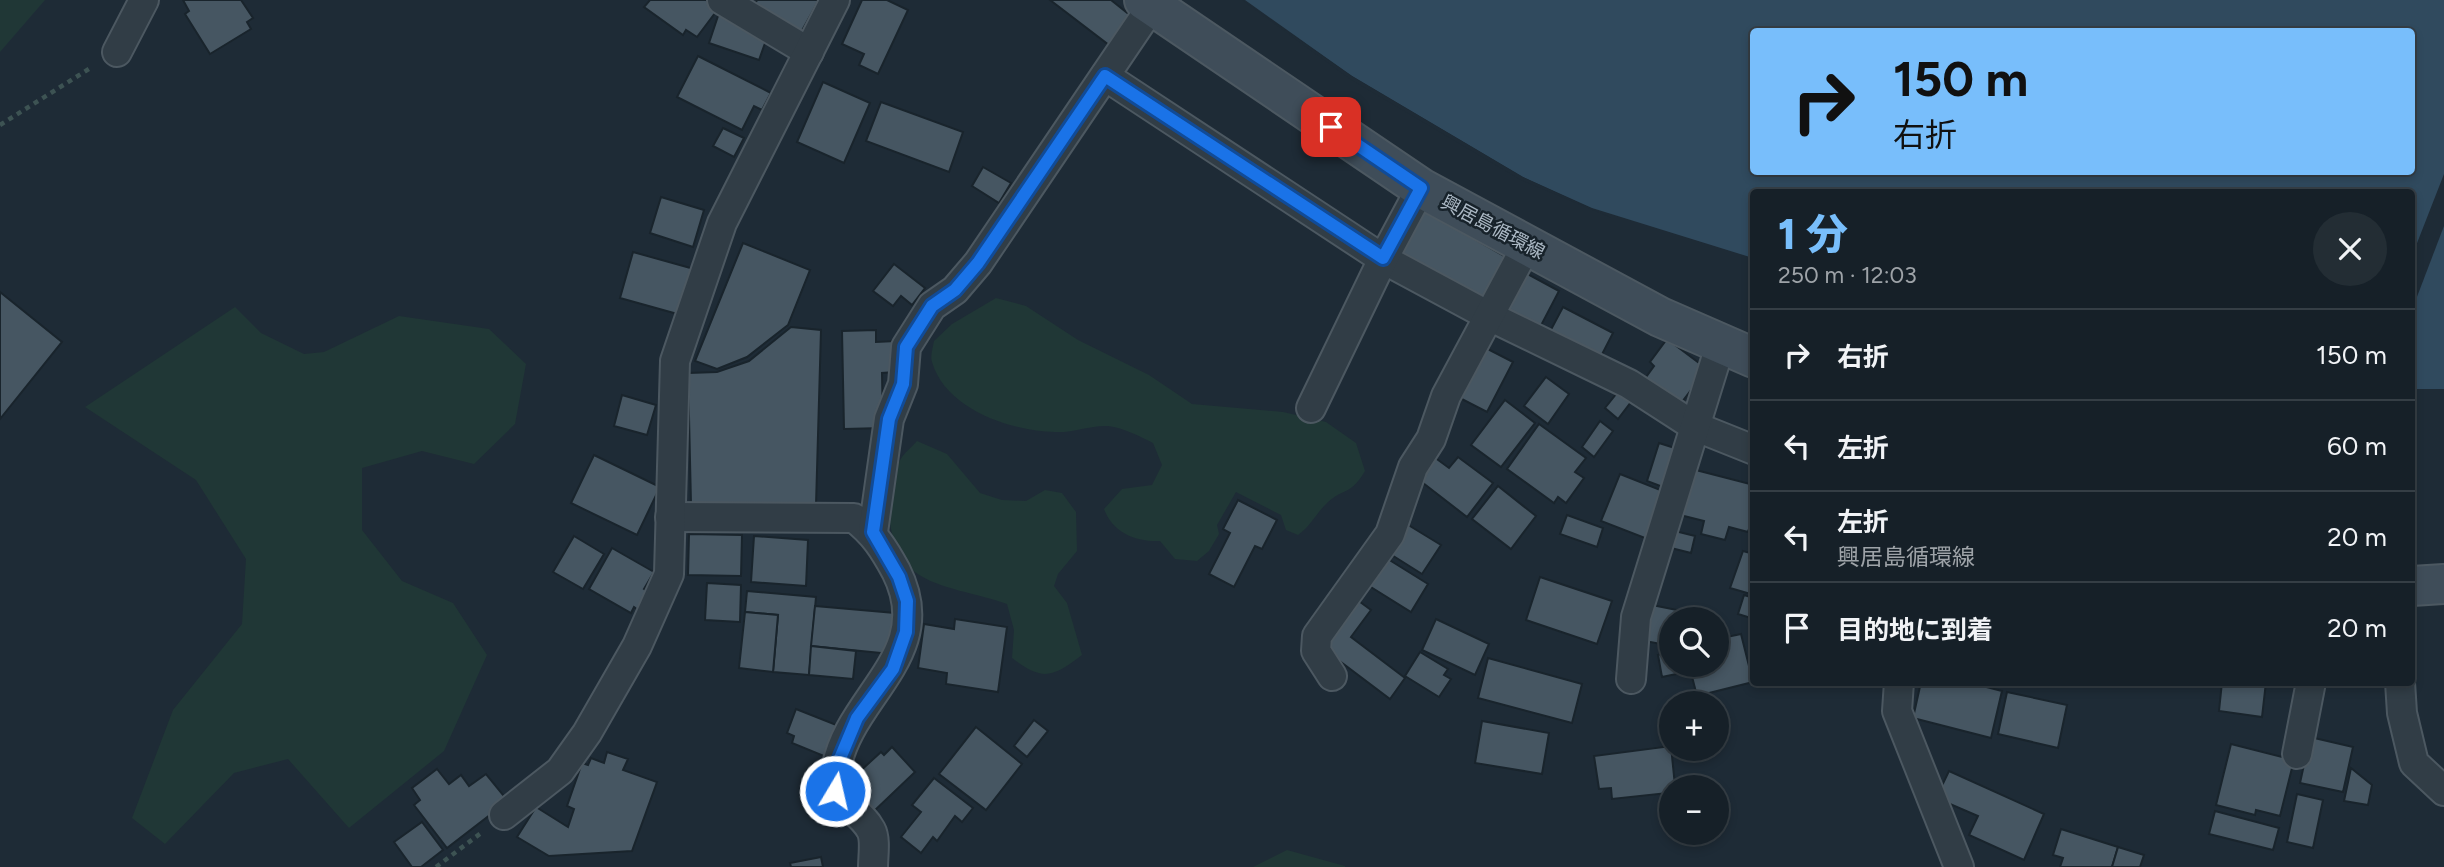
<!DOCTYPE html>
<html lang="ja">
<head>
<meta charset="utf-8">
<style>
  :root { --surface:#162028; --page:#232d34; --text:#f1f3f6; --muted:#9ea3a8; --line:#353e45; --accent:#78befb }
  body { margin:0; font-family:Figtree,"Noto Sans JP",sans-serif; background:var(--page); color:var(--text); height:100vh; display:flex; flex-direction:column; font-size:26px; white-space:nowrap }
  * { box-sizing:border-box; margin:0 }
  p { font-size:23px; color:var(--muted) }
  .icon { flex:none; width:38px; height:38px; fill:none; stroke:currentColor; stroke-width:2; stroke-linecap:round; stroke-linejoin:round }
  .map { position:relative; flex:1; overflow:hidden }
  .sheet { position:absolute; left:1750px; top:189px; width:665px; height:497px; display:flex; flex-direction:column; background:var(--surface); border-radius:7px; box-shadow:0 4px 10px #0003,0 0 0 2px var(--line) }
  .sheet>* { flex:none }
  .hud { position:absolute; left:1750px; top:28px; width:665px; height:147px; border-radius:7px; box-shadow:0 4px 10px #0003,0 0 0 2px var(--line); background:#78befb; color:#111; overflow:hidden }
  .buttons { position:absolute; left:1659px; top:607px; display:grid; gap:14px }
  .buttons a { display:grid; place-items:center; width:70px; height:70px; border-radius:50%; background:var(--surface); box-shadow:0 4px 10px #0003,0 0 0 2px var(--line); font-size:35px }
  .pin { position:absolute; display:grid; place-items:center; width:60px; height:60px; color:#fff; margin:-30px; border-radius:14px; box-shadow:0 4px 10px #0006 }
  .me { position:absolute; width:77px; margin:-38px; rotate:9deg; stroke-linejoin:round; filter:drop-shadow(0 0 5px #0008) }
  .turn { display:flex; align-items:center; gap:24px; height:147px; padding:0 28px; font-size:32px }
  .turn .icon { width:91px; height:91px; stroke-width:2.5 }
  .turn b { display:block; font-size:49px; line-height:60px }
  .round { display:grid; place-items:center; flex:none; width:74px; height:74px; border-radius:37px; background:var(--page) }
  .head { display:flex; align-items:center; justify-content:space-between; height:119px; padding:0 28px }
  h1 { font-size:42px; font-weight:800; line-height:52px; color:var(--accent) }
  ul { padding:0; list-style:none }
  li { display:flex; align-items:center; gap:21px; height:91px; padding:0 28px; border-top:2px solid var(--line) }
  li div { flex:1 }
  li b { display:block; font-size:26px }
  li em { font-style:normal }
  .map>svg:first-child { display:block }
</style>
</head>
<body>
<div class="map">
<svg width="2444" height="867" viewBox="0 0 2444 867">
  <rect width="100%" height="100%" fill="#1e2b36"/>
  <g fill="#203736">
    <polygon points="0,0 45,0 0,52"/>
    <path d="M996 298 1026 306 1078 340 1149 375 1192 404 1283 412 1326 422 1356 443 1365 471C1350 496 1345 487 1328 502 1316 513 1311 526 1298 535L1286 530 1281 515 1236 492 1217 525 1219 534 1209 551 1197 561 1175 559 1160 541C1136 542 1113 533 1104 509L1122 489 1152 485 1162 465 1153 443C1139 436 1124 428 1108 426 1091 425 1073 433 1055 432 1012 431 946 410 932 362 930 356 933 347 934 341L952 324Z"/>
    <polygon points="235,307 261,333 304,354 324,352 399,316 489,329 526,364 515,424 474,464 422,451 362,468 362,530 402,581 453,603 487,655 444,751 349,828 288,759 234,773 165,844 132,818 173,710 242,624 246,559 196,480 85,407"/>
    <path d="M917 441 947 454 980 493 1002 500 1026 501 1045 490 1062 493 1076 512 1077 551 1058 574 1054 586 1067 603 1082 655C1053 677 1043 682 1012 658L1014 630 1007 604C981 594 937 589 915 572 884 547 882 489 902 457 906 451 913 446 917 441Z"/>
    <polygon points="1287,850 1345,866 1345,867 1253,867"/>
  </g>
  <g fill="#304a5e" fill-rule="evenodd">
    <path d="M1245 0H2444V174L2412 256V192H1754L1753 258 1592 208 1523 177 1352 76ZM1754 32H2412V172H1754Z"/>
    <polygon points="2444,226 2444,389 2412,389 2412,310"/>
  </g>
  <polygon fill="#1e2b36" points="1242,0 1352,76 1523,177 1612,218 1521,180 1350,79"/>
  <g fill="#465662" stroke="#19242c" stroke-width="2">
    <polygon points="183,0 241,0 253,18 247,22 251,29 210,54 185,14 189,11"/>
    <polygon points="650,0 706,0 718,9 697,37 686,30 683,35 644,7"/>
    <polygon points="757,0 819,0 799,36 752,10"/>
    <polygon points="862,0 887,0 908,10 878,74 859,65 864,54 842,44"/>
    <polygon points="1050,0 1111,0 1131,16 1109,45"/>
    <polygon points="722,4 769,32 759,60 709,43"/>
    <polygon points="698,56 771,93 762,110 754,106 742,130 677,97"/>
    <polygon points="823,82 870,103 844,163 797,142"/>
    <polygon points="881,102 963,132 949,172 866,141"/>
    <polygon points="723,128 744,138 734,157 713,146"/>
    <polygon points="983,167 1011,183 999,203 972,186"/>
    <polygon points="661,197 704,210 693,247 650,233"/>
    <polygon points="1419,207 1511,260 1484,308 1391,256"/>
    <polygon points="743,243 810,270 788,325 747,357 717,369 695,361"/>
    <polygon points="633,252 694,269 681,315 620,298"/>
    <polygon points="894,264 925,288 912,305 901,296 893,306 873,291"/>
    <polygon points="1520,270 1559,291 1536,335 1496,314"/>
    <polygon points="0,292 62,342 0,419"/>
    <polygon points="1563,307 1613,333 1596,366 1546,339"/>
    <polygon points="791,327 821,330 816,505 691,504 688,373 717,372 749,361"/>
    <polygon points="876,330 876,342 896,341 896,372 882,373 883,428 844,429 842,331"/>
    <polygon points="1667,339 1707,369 1675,411 1641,384 1654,366 1650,362"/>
    <polygon points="1480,345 1513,362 1487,412 1454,395"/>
    <polygon points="1546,377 1569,394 1548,424 1524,406"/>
    <polygon points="1621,388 1634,398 1618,419 1605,408"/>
    <polygon points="622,395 656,405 647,435 614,426"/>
    <polygon points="1505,400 1535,423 1501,467 1471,445"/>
    <polygon points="1600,421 1613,431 1594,457 1582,447"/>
    <polygon points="1539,424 1586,458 1575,472 1584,478 1566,503 1558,497 1554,503 1507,469"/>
    <polygon points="1659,443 1681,450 1668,489 1647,481"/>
    <polygon points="1430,454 1449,468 1458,457 1493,483 1467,517 1414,476"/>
    <polygon points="594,455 660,487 637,535 571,503"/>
    <polygon points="1688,468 1754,485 1754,512 1748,532 1729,527 1725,540 1701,534 1704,521 1676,514"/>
    <polygon points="1620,474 1668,493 1650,540 1601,521"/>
    <polygon points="1498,486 1536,516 1511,549 1472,519"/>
    <polygon points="1238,500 1277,520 1262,549 1255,546 1234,587 1209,574 1230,533 1223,529"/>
    <polygon points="1567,515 1603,528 1597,547 1560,534"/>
    <polygon points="1405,523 1441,545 1422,574 1387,552"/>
    <polygon points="1671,530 1695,536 1691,553 1667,547"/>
    <polygon points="689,534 742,535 741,576 688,575"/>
    <polygon points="574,536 604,554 583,589 553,572"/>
    <polygon points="754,536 808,540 806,586 751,582"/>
    <polygon points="612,548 654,572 644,589 652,594 642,613 634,607 631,613 589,589"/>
    <polygon points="1743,551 1754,554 1754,595 1730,588"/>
    <polygon points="1383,556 1428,584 1411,612 1366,584"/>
    <polygon points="1540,577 1612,601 1597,644 1526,620"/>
    <polygon points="707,583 741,585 740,622 705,620"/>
    <polygon points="747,591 816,597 809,675 773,672 778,615 745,612"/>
    <polygon points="1744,595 1754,598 1754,619 1738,614"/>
    <polygon points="1352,596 1371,610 1351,637 1405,678 1390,699 1325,650"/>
    <polygon points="1647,604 1682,611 1680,620 1671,620 1671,646 1640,640"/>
    <polygon points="815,606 895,613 891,654 811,646"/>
    <polygon points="745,612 778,615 773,672 739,668"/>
    <polygon points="955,619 1007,627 998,692 946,684 947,673 918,668 924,624 954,629"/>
    <polygon points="1436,619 1489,644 1475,675 1422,650"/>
    <polygon points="1741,634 1753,682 1697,696 1689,665 1717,665 1717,639"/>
    <polygon points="811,646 856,651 853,679 809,675"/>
    <polygon points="1420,652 1448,669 1444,675 1451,679 1439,697 1405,676"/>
    <polygon points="1671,652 1671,665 1684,665 1686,672 1662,677 1658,655"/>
    <polygon points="1488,658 1582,684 1572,723 1478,698"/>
    <polygon points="1921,682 1967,682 2002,691 1991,738 1913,718"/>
    <polygon points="2222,682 2266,682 2262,717 2219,711"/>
    <polygon points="2007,692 2067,705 2058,748 1998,734"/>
    <polygon points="796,709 844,728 831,759 792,743 794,736 787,733"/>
    <polygon points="1034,720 1048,731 1027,757 1014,746"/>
    <polygon points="1482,721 1549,733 1542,774 1475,763"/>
    <polygon points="976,727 1022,764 986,810 939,774"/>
    <polygon points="2310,737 2353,747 2343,792 2300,783"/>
    <polygon points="2231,744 2294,760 2280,816 2256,810 2255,815 2216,805"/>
    <polygon points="1671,746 1675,786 1684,785 1684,788 1671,788 1671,802 1668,802 1667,793 1612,799 1611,788 1599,789 1594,756"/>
    <polygon points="892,747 915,772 872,813 845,785 881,752 884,755"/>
    <polygon points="607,752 628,759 623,770 657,782 632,851 549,856 517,837 536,807 568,827 574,809 567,806 582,763 588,765 591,758 604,763"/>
    <polygon points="2351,768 2372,785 2368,805 2344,801"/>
    <polygon points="437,769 449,784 461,775 469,786 486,774 508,801 447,848 414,805 420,800 412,788"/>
    <polygon points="1949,771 2044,814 2024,860 1969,835 1978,816 1936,798"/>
    <polygon points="934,778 973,808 962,822 955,816 937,841 933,837 921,853 901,837 921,812 912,805"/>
    <polygon points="2297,794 2323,800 2313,848 2287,842"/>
    <polygon points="2215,811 2279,828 2273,850 2209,834"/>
    <polygon points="422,822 443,850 421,867 412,867 394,842"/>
    <polygon points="2061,829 2118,847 2112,867 2060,867 2063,858 2053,855"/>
    <polygon points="2118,847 2144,855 2140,867 2112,867"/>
    <polygon points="821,857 823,867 791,867 790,863"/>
  </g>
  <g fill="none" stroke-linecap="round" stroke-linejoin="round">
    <g stroke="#4c5861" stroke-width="32">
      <g id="minor">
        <polyline points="722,0 809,52"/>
        <polyline points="117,52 144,0"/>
        <polyline points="1105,76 1383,259 1489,316 1629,384 1694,426 1754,450"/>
        <polyline points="1311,408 1383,259 1421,188"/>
        <path d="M670 517 854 518C874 533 884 549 896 571 939 655 847 697 836 770 830 807 857 804 871 830 876 839 873 857 873 867"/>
        <polyline points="873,532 889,419 903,384 906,347 932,306 955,290 978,263 1152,6"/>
        <polyline points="1332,676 1316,651 1317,636 1390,534 1413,467 1431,439 1446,396 1527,245"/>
        <polyline points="1631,679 1636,617 1721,343"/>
        <polyline points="1899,682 1897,711 1959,867"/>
        <polyline points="2400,682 2402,713 2414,763 2444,791"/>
        <polyline points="2297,754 2311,682"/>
        <polyline points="504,815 560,771 587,733 637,646 669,574 675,361 722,223 835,0"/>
      </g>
    </g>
    <g stroke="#4c5861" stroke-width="42">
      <g id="secondary">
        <polyline points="1144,0 1421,188 1660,317 1754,358"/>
        <polyline points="2412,586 2444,584"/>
      </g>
    </g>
    <g stroke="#3d5353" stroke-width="4.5" stroke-dasharray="5 5" stroke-linecap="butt">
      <polyline points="0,125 92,67"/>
      <polyline points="436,867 481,833"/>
    </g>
    <use href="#minor" stroke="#313d46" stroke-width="28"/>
    <use href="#secondary" stroke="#3f4d59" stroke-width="38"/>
  </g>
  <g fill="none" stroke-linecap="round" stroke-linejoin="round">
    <g stroke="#114b97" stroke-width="18">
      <polyline id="route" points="835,791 836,768 857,718 893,669 906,632 907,601 899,577 873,532 889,419 903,384 906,347 932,306 955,290 978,263 1105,76 1383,258 1421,188 1331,127"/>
    </g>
    <use href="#route" stroke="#1a73e8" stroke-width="12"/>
  </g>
  <g text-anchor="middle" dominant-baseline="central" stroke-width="5" stroke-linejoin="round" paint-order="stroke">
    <g font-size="19" fill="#abb8c4" stroke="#17222a">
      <text transform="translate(1493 227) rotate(28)">興居島循環線</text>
    </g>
  </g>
</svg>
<div class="buttons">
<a><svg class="icon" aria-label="search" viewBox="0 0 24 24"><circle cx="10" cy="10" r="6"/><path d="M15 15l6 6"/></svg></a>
<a>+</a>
<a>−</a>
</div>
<div class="pin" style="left:1331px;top:127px;background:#d93025"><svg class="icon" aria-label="arrive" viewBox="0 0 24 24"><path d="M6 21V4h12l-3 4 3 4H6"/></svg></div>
<svg class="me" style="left:835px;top:791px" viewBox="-20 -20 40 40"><circle r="17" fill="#1a73e8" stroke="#fff" stroke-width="3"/><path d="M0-11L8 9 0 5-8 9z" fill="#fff"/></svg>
<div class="hud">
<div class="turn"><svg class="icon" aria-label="right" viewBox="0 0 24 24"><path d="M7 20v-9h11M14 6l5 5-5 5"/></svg><div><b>150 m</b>右折</div></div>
</div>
<section class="sheet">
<div class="head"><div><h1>1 分</h1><p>250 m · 12:03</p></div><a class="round"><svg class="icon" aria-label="close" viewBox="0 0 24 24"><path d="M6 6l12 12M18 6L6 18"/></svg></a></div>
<ul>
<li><svg class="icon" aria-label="right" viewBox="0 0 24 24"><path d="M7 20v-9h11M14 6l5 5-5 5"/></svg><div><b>右折</b></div><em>150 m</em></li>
<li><svg class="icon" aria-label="left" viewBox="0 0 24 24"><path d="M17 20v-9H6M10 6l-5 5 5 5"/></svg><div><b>左折</b></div><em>60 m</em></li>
<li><svg class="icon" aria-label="left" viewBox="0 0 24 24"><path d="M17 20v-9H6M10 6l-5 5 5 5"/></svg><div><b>左折</b><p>興居島循環線</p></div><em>20 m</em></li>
<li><svg class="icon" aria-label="arrive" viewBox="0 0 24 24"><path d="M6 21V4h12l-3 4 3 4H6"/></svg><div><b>目的地に到着</b></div><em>20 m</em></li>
</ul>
</section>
</div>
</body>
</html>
